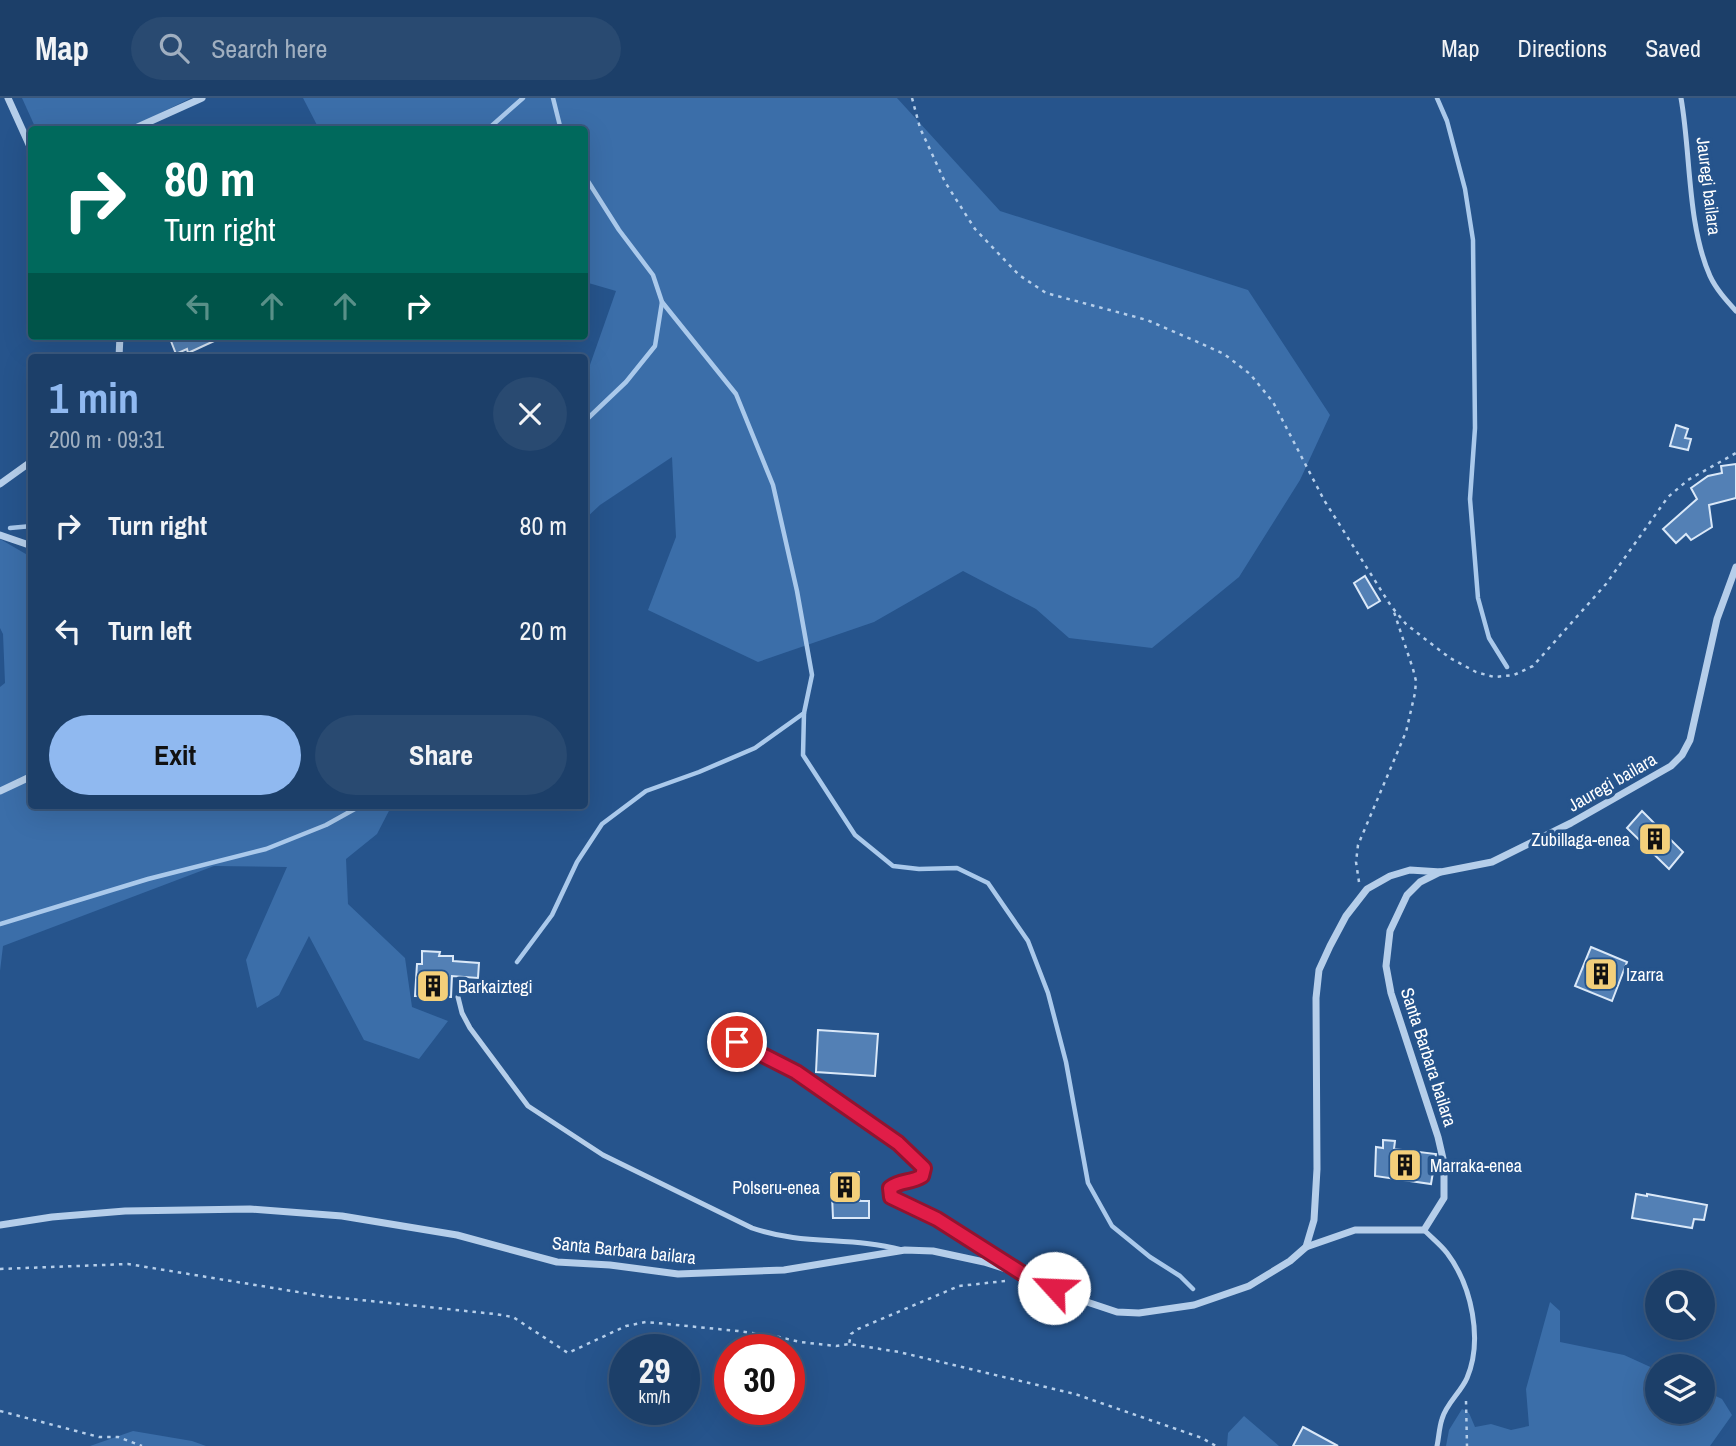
<!DOCTYPE html>
<html lang="en">
<head>
<meta charset="utf-8">
<style>
  :root { --surface:#1c3f69; --page:#294a71; --text:#f1f3f6; --muted:#a0afc0; --line:#3a587d; --accent:#90b9f0 }
  body { margin:0; font-family:"Archivo Narrow",sans-serif; background:var(--page); color:var(--text); height:100vh; display:flex; flex-direction:column; font-size:26px; white-space:nowrap }
  * { box-sizing:border-box; margin:0 }
  p { font-size:23px; color:var(--muted) }
  .icon { flex:none; width:38px; height:38px; fill:none; stroke:currentColor; stroke-width:2; stroke-linecap:round; stroke-linejoin:round }
  .map { position:relative; flex:1; overflow:hidden }
  .sheet { position:absolute; left:28px; top:256px; width:560px; height:455px; display:flex; flex-direction:column; background:var(--surface); border-radius:7px; box-shadow:0 7px 28px #0002,0 0 0 2px var(--line) }
  .sheet>* { flex:none }
  .guide { position:absolute; left:28px; top:28px; width:560px; height:214px; border-radius:7px; box-shadow:0 7px 28px #0002,0 0 0 2px var(--line); background:#00695c; color:#fff; overflow:hidden }
  .buttons { position:absolute; left:1645px; top:1172px; display:grid; gap:14px }
  .buttons a { display:grid; place-items:center; width:70px; height:70px; border-radius:50%; background:var(--surface); box-shadow:0 7px 28px #0002,0 0 0 2px var(--line); font-size:35px }
  .speed { position:absolute; left:609px; top:1236px; display:flex; gap:14px; font-size:35px; font-weight:700; text-align:center }
  .speed>* { display:grid; place-content:center; width:91px; height:91px; border-radius:50%; background:var(--surface); box-shadow:0 7px 28px #0002,0 0 0 2px var(--line); line-height:1 }
  .speed small { font-size:18px; font-weight:400 }
  .speed .limit { border:10px solid #d22; background:#fff; color:#111 }
  .pin { position:absolute; display:grid; place-items:center; width:60px; height:60px; color:#fff; margin:-30px; border:4px solid #fff; border-radius:50%; box-shadow:0 2px 7px #0007 }
  .me { position:absolute; width:77px; margin:-38px; rotate:295deg; stroke-linejoin:round; filter:drop-shadow(0 0 5px #0008) }
  .turn { display:flex; align-items:center; gap:24px; height:147px; padding:0 21px; font-size:32px }
  .turn .icon { width:91px; height:91px; stroke-width:2.5 }
  .turn b { display:block; font-size:49px; line-height:60px }
  .lanes { display:flex; align-items:center; height:66px; padding:0 21px; background:#0003; justify-content:center; gap:35px; direction:ltr }
  .lanes .off { opacity:.35 }
  .round { display:grid; place-items:center; flex:none; width:74px; height:74px; border-radius:37px; background:var(--page) }
  .head { display:flex; align-items:center; justify-content:space-between; height:119px; padding:0 21px }
  h1 { font-size:42px; font-weight:700; line-height:52px; color:var(--accent) }
  .action { display:flex; gap:14px; margin-top:auto; padding:14px 21px }
  .action a { flex:1; height:80px; border-radius:42px; background:var(--accent); color:#111; font-size:28px; font-weight:700; line-height:80px; text-align:center }
  .action a+a { background:var(--page); color:var(--text) }
  ul { padding:0; list-style:none }
  li { display:flex; align-items:center; gap:21px; height:105px; padding:0 21px }
  li div { flex:1 }
  li b { display:block; font-size:26px }
  li em { font-style:normal }
  header { display:flex; align-items:center; gap:42px; box-sizing:border-box; height:98px; padding:0 35px; background:var(--surface); border-bottom:2px solid var(--line) }
  header strong { font-size:33px }
  nav { display:flex; gap:38px; margin-inline-start:auto; font-size:24px }
  .search { width:490px; height:63px; background:var(--page); display:flex; align-items:center; gap:18px; box-sizing:border-box; padding:0 24px; border-radius:38px; color:var(--muted); font-size:26px }
  .map>svg:first-child { display:block }
</style>
</head>
<body>
<header>
<strong>Map</strong>
<div class="search"><svg class="icon" aria-label="search" viewBox="0 0 24 24"><circle cx="10" cy="10" r="6"/><path d="M15 15l6 6"/></svg>Search here</div>
<nav><a>Map</a><a>Directions</a><a>Saved</a></nav>
</header>
<div class="map">
<svg width="1736" height="1348" viewBox="0 0 1736 1348">
  <rect width="100%" height="100%" fill="#26548c"/>
  <g fill="#3b6ea9">
    <polygon points="22,0 191,0 126,32 36,31"/>
    <polygon points="303,0 897,0 1000,113 1248,192 1330,317 1300,382 1239,479 1152,550 1069,540 1036,511 963,473 874,524 758,564 648,512 676,439 672,359 600,407 585,421 585,281 616,193 585,184 584,32 319,31"/>
    <polygon points="0,441 31,459 32,707 392,707 377,736 346,761 348,806 405,860 412,909 448,923 419,961 364,942 309,838 279,897 257,910 246,862 287,769 214,768 3,848 0,873 0,589 5,585 3,536 0,530"/>
    <polygon points="1550,1204 1560,1213 1560,1244 1624,1257 1657,1272 1657,1314 1703,1314 1703,1292 1722,1301 1732,1317 1710,1348 1446,1348 1449,1332 1462,1311 1469,1315 1475,1329 1491,1326 1511,1332 1529,1328 1526,1291"/>
    <polygon points="1244,1318 1279,1348 1227,1348 1228,1335"/>
    <polygon points="133,1333 192,1343 206,1348 90,1348"/>
  </g>
  <g fill="none" stroke-linecap="round" stroke-linejoin="round">
    <g stroke="#aac9eb" stroke-width="4.5">
      <polyline points="553,0 561,32"/>
      <polyline points="1437,0 1447,23 1465,91 1473,142 1475,330 1470,401 1478,500 1489,540 1507,569"/>
      <polyline points="487,32 523,0"/>
      <polyline points="584,77 619,132 653,177 662,204 655,248 626,284 584,324"/>
      <polyline points="10,430 32,428"/>
      <polyline points="804,615 803,657 855,737 893,768 919,771 957,770 988,785 1028,843 1048,895 1066,964 1088,1085 1112,1128 1150,1159 1180,1178 1193,1191"/>
      <polyline points="0,826 148,781 266,751 326,727 362,707"/>
      <polyline points="517,864 552,817 577,764 602,726 646,693 699,674 755,650 804,615 812,577 797,493 773,387 736,296 662,204"/>
    </g>
  </g>
  <g fill="#5380b5" stroke="#dae8f8" stroke-width="2">
    <polygon points="169,238 225,238 188,255 187,251 176,256"/>
    <polygon points="1676,327 1688,331 1685,340 1691,341 1688,352 1670,348"/>
    <polygon points="1736,366 1736,400 1709,407 1712,429 1691,442 1686,436 1676,445 1663,431 1697,401 1691,390 1708,378 1722,375 1721,368"/>
    <polygon points="1365,478 1380,503 1368,510 1354,485"/>
    <polygon points="1642,713 1683,754 1669,771 1627,730"/>
    <polygon points="1591,849 1627,864 1612,903 1575,888"/>
    <polygon points="422,853 440,854 439,858 453,858 453,863 479,865 478,880 452,878 451,899 415,898 417,866 422,866"/>
    <polygon points="818,932 878,936 875,978 816,974"/>
    <polygon points="1383,1042 1395,1043 1394,1051 1436,1056 1431,1086 1375,1078 1376,1049 1383,1050"/>
    <polygon points="859,1074 860,1103 869,1103 869,1120 833,1120 831,1075"/>
    <polygon points="1636,1096 1647,1098 1647,1096 1707,1107 1704,1122 1694,1121 1692,1130 1632,1120"/>
    <polygon points="1303,1329 1338,1348 1293,1348"/>
  </g>
  <g fill="none" stroke-linecap="round" stroke-linejoin="round">
    <g stroke="#b5ceea" stroke-width="2.5" stroke-dasharray="3.5 5" stroke-linecap="butt">
      <polyline points="912,0 920,30 945,84 975,131 1019,177 1046,195 1147,222 1193,242 1224,256 1250,276 1273,304 1324,402 1391,508 1406,526 1425,541 1450,560 1476,574 1494,579 1514,577 1533,568 1606,486 1668,399 1688,382 1736,355"/>
      <polyline points="1359,784 1356,764 1358,747 1406,634 1415,595 1416,583 1413,571 1393,511"/>
      <polyline points="0,1171 128,1166 322,1198 495,1216 513,1219 568,1255 626,1228 646,1224 738,1233 779,1239 800,1244 836,1248 849,1246"/>
      <polyline points="1005,1183 959,1188 858,1231 851,1236 849,1246 899,1254 1075,1296 1202,1340 1216,1348"/>
      <polyline points="1466,1303 1467,1348"/>
      <polyline points="0,1313 99,1339 118,1339 142,1348"/>
    </g>
    <g stroke="#b5ceea" stroke-width="5">
      <path d="M1681 0C1691 56 1687 126 1710 178 1716 191 1726 202 1736 213"/>
      <path d="M458 899 462 915 470 930 528 1008 603 1057 752 1130C804 1148 850 1138 902 1152"/>
      <path d="M737 944 796 974 898 1045 924 1070 922 1078C911 1085 900 1082 890 1090L891 1099 901 1106 937 1121 1017 1172"/>
      <path d="M1424 1132C1432 1140 1441 1147 1447 1155 1472 1188 1483 1242 1467 1280 1461 1294 1446 1306 1442 1321 1439 1330 1439 1339 1437 1348"/>
    </g>
    <g stroke="#b5ceea" stroke-width="7">
      <polyline points="8,0 32,53"/>
      <polyline points="131,32 202,0"/>
      <polyline points="119,259 120,238"/>
      <polyline points="0,386 32,363"/>
      <polyline points="0,437 32,448"/>
      <polyline points="0,693 32,678"/>
      <polyline points="0,1127 52,1119 125,1113 250,1111 342,1118 457,1137 557,1164 610,1167 678,1176 784,1172 905,1152 933,1153 984,1164 1025,1177 1075,1200 1117,1214 1139,1215 1194,1207 1249,1188 1290,1163 1306,1149 1314,1122 1317,1071 1316,900 1319,872 1330,848 1346,818 1367,791 1390,778 1410,772 1441,774 1492,764 1571,725 1671,668 1682,657 1690,642 1717,521 1736,469"/>
      <polyline points="1306,1149 1355,1132 1424,1132 1444,1100 1444,1065 1438,1039 1391,895 1386,868 1390,833 1407,797 1420,784 1440,774"/>
    </g>
  </g>
  <g fill="none" stroke-linecap="round" stroke-linejoin="round">
    <g stroke="#92132f" stroke-width="18">
      <path id="route" d="M737 944 796 974 898 1045 924 1070 922 1078C911 1085 900 1082 890 1090L891 1099 937 1121 1025 1177 1054 1190"/>
    </g>
    <use href="#route" stroke="#e11d48" stroke-width="12"/>
  </g>
  <defs>
    <g id="building-square" transform="scale(1.75)"><rect x="-9" y="-9" width="18" height="18" rx="4" fill="#f3cf7a" stroke="#26548c"/><path d="M-4-6H4V6H1V3H-1V6H-4ZM-2.5-4.3h1.7v1.8h-1.7ZM.8-4.3h1.7v1.8H.8ZM-2.5-1h1.7V.8h-1.7ZM.8-1h1.7V.8H.8Z" fill="#111"/></g>
  </defs>
  <g fill-rule="evenodd">
    <use href="#building-square" x="1655" y="741"/>
    <use href="#building-square" x="1601" y="876"/>
    <use href="#building-square" x="433" y="888"/>
    <use href="#building-square" x="1405" y="1067"/>
    <use href="#building-square" x="845" y="1089"/>
  </g>
  <g text-anchor="middle" dominant-baseline="central" stroke-width="7" stroke-linejoin="round" paint-order="stroke">
    <g font-size="18" fill="#fff" stroke="#26548c">
      <text transform="translate(1709 88) rotate(83)">Jauregi bailara</text>
      <text transform="translate(1612 684) rotate(-30)">Jauregi bailara</text>
      <text transform="translate(1429 959) rotate(72)">Santa Barbara bailara</text>
      <text transform="translate(624 1152) rotate(6)">Santa Barbara bailara</text>
    </g>
    <g font-size="18" fill="#fff" stroke="#26548c" text-anchor="start">
      <text x="1630" y="741" text-anchor="end">Zubillaga-enea</text>
      <text x="1626" y="876">Izarra</text>
      <text x="458" y="888">Barkaiztegi</text>
      <text x="1430" y="1067">Marraka-enea</text>
      <text x="820" y="1089" text-anchor="end">Polseru-enea</text>
    </g>
  </g>
</svg>
<div class="buttons">
<a><svg class="icon" aria-label="search" viewBox="0 0 24 24"><circle cx="10" cy="10" r="6"/><path d="M15 15l6 6"/></svg></a>
<a><svg class="icon" aria-label="layers" viewBox="0 0 24 24"><path d="M12 4l9 5-9 5-9-5zM3 14l9 5 9-5"/></svg></a>
</div>
<div class="speed"><div>29<small>km/h</small></div><div class="limit">30</div></div>
<div class="pin" style="left:737px;top:944px;background:#d93025"><svg class="icon" aria-label="arrive" viewBox="0 0 24 24"><path d="M6 21V4h12l-3 4 3 4H6"/></svg></div>
<svg class="me" style="left:1054px;top:1190px" viewBox="-20 -20 40 40"><circle r="19" fill="#fff"/><path d="M0-13L10 11 0 6-10 11z" fill="#e11d48"/></svg>
<div class="guide">
<div class="turn"><svg class="icon" aria-label="right" viewBox="0 0 24 24"><path d="M7 20v-9h11M14 6l5 5-5 5"/></svg><div><b>80 m</b>Turn right</div></div>
<div class="lanes"><svg class="icon off" aria-label="left" viewBox="0 0 24 24"><path d="M17 20v-9H6M10 6l-5 5 5 5"/></svg><svg class="icon off" aria-label="ahead" viewBox="0 0 24 24"><path d="M12 20V5M6 11l6-6 6 6"/></svg><svg class="icon off" aria-label="ahead" viewBox="0 0 24 24"><path d="M12 20V5M6 11l6-6 6 6"/></svg><svg class="icon" aria-label="right" viewBox="0 0 24 24"><path d="M7 20v-9h11M14 6l5 5-5 5"/></svg></div>
</div>
<section class="sheet">
<div class="head"><div><h1>1 min</h1><p>200 m · 09:31</p></div><a class="round"><svg class="icon" aria-label="close" viewBox="0 0 24 24"><path d="M6 6l12 12M18 6L6 18"/></svg></a></div>
<ul>
<li><svg class="icon" aria-label="right" viewBox="0 0 24 24"><path d="M7 20v-9h11M14 6l5 5-5 5"/></svg><div><b>Turn right</b></div><em>80 m</em></li>
<li><svg class="icon" aria-label="left" viewBox="0 0 24 24"><path d="M17 20v-9H6M10 6l-5 5 5 5"/></svg><div><b>Turn left</b></div><em>20 m</em></li>
</ul>
<div class="action"><a>Exit</a><a>Share</a></div>
</section>
</div>
</body>
</html>
